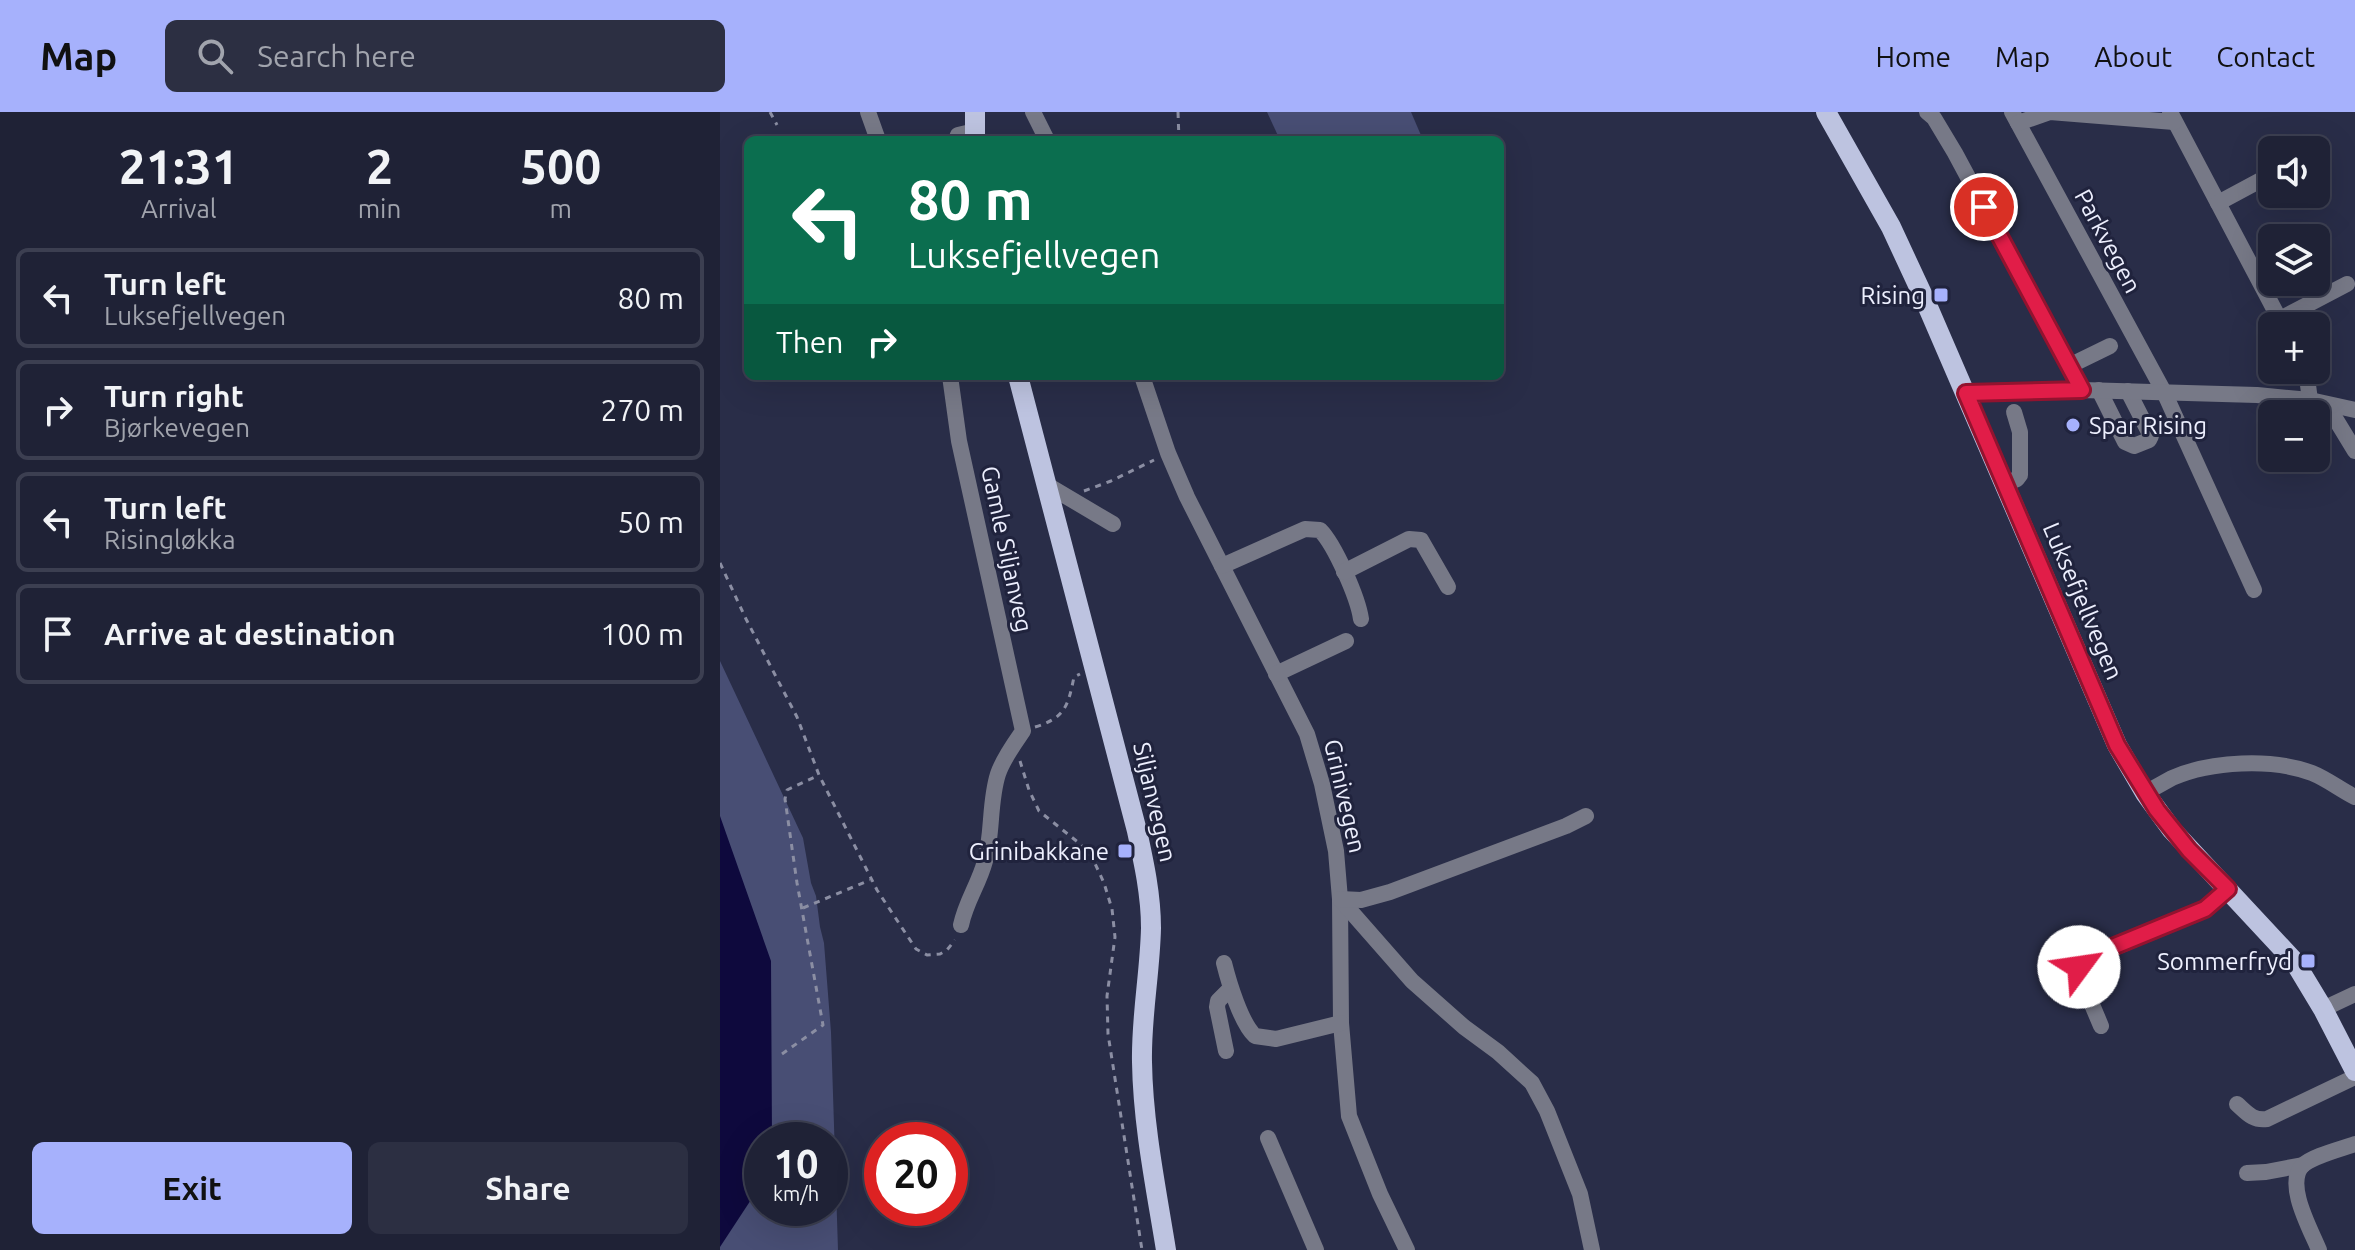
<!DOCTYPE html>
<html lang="en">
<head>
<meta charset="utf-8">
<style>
  :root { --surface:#1f2236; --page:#2c2f42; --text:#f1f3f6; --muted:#a1a4ad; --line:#3c3f51; --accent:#a6b1fc }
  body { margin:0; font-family:Ubuntu,sans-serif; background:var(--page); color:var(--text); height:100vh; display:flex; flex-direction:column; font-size:30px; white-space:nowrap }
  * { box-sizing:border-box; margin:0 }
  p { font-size:26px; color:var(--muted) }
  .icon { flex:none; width:44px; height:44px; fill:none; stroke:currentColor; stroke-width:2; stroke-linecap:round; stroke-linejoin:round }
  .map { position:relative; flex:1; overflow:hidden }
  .drawer { display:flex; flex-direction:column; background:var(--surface); width:720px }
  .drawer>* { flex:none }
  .guide { position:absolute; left:24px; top:24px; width:760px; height:244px; border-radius:12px; box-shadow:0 8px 32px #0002,0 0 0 2px var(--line); background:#0b6e4f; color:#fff; overflow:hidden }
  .controls { position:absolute; left:1538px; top:24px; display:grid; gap:16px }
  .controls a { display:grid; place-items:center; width:72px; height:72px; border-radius:12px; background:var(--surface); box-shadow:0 8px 32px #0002,0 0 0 2px var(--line); font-size:40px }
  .speed { position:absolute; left:24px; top:1010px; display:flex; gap:16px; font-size:40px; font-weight:700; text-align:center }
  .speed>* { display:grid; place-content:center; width:104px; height:104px; border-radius:50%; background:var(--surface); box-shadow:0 8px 32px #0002,0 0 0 2px var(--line); line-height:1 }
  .speed small { font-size:20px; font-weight:400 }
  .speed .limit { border:12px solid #d22; background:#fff; color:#111 }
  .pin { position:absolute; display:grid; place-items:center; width:68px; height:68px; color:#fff; margin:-34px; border:4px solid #fff; border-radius:50%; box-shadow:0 2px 8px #0007 }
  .me { position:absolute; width:88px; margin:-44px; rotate:59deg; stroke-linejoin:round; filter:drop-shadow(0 0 6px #0008) }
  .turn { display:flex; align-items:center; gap:28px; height:168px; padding:0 32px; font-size:36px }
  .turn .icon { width:104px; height:104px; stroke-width:2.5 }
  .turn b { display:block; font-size:56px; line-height:68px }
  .then { display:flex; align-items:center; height:76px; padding:0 32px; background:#0003; gap:16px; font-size:30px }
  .eta { display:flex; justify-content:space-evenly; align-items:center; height:136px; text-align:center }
  .eta b { font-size:48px; font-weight:600; line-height:56px }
  .primary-button { display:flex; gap:16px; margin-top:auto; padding:16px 32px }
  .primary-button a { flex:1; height:92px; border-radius:12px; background:var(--accent); color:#111; font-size:32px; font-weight:600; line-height:92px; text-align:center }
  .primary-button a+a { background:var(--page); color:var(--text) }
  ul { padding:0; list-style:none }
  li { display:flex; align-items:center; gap:24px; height:100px; margin:0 16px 12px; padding:0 16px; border:4px solid var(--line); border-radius:12px }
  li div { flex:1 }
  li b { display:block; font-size:30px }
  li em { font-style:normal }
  header { display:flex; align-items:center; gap:48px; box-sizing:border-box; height:112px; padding:0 40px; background:var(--accent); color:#111 }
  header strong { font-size:38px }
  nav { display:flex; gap:44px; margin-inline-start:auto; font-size:28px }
  .search { width:560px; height:72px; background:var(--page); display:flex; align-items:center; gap:20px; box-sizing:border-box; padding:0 28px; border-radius:12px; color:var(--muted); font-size:30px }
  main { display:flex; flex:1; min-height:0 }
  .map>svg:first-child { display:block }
</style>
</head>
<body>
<header>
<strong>Map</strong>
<div class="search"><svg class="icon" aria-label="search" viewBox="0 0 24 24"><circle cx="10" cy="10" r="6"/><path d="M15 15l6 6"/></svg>Search here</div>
<nav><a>Home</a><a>Map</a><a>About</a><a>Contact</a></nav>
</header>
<main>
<section class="drawer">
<div class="eta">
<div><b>21:31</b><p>Arrival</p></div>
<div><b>2</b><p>min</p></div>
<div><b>500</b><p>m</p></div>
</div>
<ul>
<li><svg class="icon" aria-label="left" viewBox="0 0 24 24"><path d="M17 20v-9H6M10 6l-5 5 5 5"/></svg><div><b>Turn left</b><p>Luksefjellvegen</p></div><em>80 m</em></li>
<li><svg class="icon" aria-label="right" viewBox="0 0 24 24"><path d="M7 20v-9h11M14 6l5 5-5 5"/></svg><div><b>Turn right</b><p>Bjørkevegen</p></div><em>270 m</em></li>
<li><svg class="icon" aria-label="left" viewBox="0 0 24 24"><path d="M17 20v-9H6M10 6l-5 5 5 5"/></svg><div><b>Turn left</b><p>Risingløkka</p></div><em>50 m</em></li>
<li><svg class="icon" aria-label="arrive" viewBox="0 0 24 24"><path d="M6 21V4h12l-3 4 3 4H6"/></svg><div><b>Arrive at destination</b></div><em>100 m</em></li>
</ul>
<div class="primary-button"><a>Exit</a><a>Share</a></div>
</section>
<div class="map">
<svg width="1635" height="1138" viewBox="0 0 1635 1138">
  <rect width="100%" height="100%" fill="#292d48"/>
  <g fill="#484e74" fill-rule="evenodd">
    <polygon points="547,0 691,0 703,28 560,28"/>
    <path d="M0 549 83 726 91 771 96 784 100 815 104 831 111 920 118 1138H0ZM42 1028H110V1096H42Z"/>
  </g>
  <polygon fill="#0e093d" points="0,704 51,849 52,1028 42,1028 42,1071 0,1135"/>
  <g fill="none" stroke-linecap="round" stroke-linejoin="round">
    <g stroke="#8b8ea3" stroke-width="3" stroke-dasharray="6 6" stroke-linecap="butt">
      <polyline points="50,0 57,13"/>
      <polyline points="458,0 459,28"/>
      <polyline points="364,379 391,369 434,348"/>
      <polyline points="0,451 26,507 77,605 99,663 157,778 196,837 207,843 220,842 227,838 235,828"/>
      <path d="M315 615C345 606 348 594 354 565L360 562"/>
      <polyline points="300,649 309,678 319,699 359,731 372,745 384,771 392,797 395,825 387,884 388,922 422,1138"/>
      <polyline points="83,796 150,768"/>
      <polyline points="62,942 103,913 77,771 65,687 67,678 99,663"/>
    </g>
    <g stroke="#777987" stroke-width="16">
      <polyline points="148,0 158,28"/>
      <polyline points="313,0 327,28"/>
      <polyline points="1207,0 1214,6 1235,41 1362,278"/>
      <polyline points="1292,0 1444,280 1534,478"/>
      <polyline points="1450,0 1563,214"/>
      <polyline points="1298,11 1330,0 1454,10"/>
      <polyline points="236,28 238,23 255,19"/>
      <polyline points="1498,91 1552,62"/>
      <polyline points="1560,207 1627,172"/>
      <polyline points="1349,254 1390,234"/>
      <polyline points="1586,258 1590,288"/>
      <path d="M230 264 239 329 303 619C294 632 283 647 278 662 269 690 273 721 265 749 259 772 246 789 241 813"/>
      <polyline points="422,264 448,341 467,385 587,622 602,672 616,739 620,787 621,911 629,1004 660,1082 687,1138"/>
      <polyline points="1379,278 1405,330 1414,334 1429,328 1431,324 1408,279"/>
      <polyline points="1246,281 1269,279 1362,278 1537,283 1590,288 1635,298"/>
      <polyline points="1607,293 1635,339"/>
      <polyline points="1285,372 1297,367 1300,363 1300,320 1294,300"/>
      <polyline points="327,373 393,412"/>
      <path d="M502 454 585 417 600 418C615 433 638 486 641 507"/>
      <polyline points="624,460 689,427 701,428 728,475"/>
      <polyline points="556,562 626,529"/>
      <path d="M1425 681C1434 676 1443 671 1452 666 1491 649 1552 646 1592 661 1607 667 1621 678 1635 685"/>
      <polyline points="620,787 692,869 744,915 778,940 812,971 827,999 860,1082 872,1138"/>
      <polyline points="620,787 641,788 670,780 846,714 866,704"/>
      <path d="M504 851C509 871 521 911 535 924L556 927 621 911"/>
      <polyline points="1603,897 1635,882"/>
      <polyline points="1381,914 1360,864 1359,855 1362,850 1485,797 1508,777"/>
      <polyline points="506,939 497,895 498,889 510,877"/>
      <path d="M1517 992C1527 1001 1533 1009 1547 1007L1635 965"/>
      <polyline points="548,1026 596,1138"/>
      <polyline points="1527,1061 1546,1060 1583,1053"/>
      <path d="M1599 1138C1591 1118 1565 1073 1582 1054 1592 1044 1621 1037 1635 1032"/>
    </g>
    <g stroke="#bdc3e0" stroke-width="20">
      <polyline points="255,0 255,28"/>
      <polyline points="1106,0 1171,115 1204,186 1397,633 1425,681 1452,718 1574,849 1603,897 1635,959"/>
      <path d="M298 264 417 719C424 751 431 783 431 816 430 861 421 905 422 950 423 1013 436 1076 446 1138"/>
    </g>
  </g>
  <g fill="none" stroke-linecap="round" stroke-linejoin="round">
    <g stroke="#92132f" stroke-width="20">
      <polyline id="route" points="1264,95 1362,278 1246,281 1397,633 1437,698 1469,738 1508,777 1485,797 1368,845 1359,855"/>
    </g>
    <use href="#route" stroke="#e11d48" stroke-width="14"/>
  </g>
  <g fill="#a6b1fc" stroke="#20233d" stroke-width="3">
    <rect x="1213" y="175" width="16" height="16" rx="4"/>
    <circle cx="1353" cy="313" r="8"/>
    <rect x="397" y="731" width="16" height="16" rx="4"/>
    <rect x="1580" y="841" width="16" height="16" rx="4"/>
  </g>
  <g text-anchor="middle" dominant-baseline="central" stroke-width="6" stroke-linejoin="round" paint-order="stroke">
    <g font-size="24" fill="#edeffe" stroke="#20233d">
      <text transform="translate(1388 129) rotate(62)">Parkvegen</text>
      <text transform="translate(287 437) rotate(78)">Gamle Siljanveg</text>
      <text transform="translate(1363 489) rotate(67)">Luksefjellvegen</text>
      <text transform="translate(625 684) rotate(77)">Grinivegen</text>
      <text transform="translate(435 690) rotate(77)">Siljanvegen</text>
    </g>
    <g font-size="24" fill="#edeffe" stroke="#20233d" text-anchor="end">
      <text x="1205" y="183">Rising</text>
      <text x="1369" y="313" text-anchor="start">Spar Rising</text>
      <text x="389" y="739">Grinibakkane</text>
      <text x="1572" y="849">Sommerfryd</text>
    </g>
  </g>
</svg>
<div class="controls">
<a><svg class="icon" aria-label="sound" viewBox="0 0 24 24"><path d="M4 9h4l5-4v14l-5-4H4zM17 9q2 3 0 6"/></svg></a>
<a><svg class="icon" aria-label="layers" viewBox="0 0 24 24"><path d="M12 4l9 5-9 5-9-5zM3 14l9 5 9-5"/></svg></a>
<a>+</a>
<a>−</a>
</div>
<div class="speed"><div>10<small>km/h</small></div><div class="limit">20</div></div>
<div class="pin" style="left:1264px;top:95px;background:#d93025"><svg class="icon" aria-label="arrive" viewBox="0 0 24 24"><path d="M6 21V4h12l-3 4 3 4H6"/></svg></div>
<svg class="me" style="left:1359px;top:855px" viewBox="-20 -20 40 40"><circle r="19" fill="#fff"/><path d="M0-13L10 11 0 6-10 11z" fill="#e11d48"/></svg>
<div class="guide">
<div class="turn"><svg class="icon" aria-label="left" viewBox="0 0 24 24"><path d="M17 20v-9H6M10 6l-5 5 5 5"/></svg><div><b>80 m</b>Luksefjellvegen</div></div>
<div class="then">Then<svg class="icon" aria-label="right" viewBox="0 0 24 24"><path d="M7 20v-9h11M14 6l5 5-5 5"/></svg></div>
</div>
</div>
</main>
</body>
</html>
